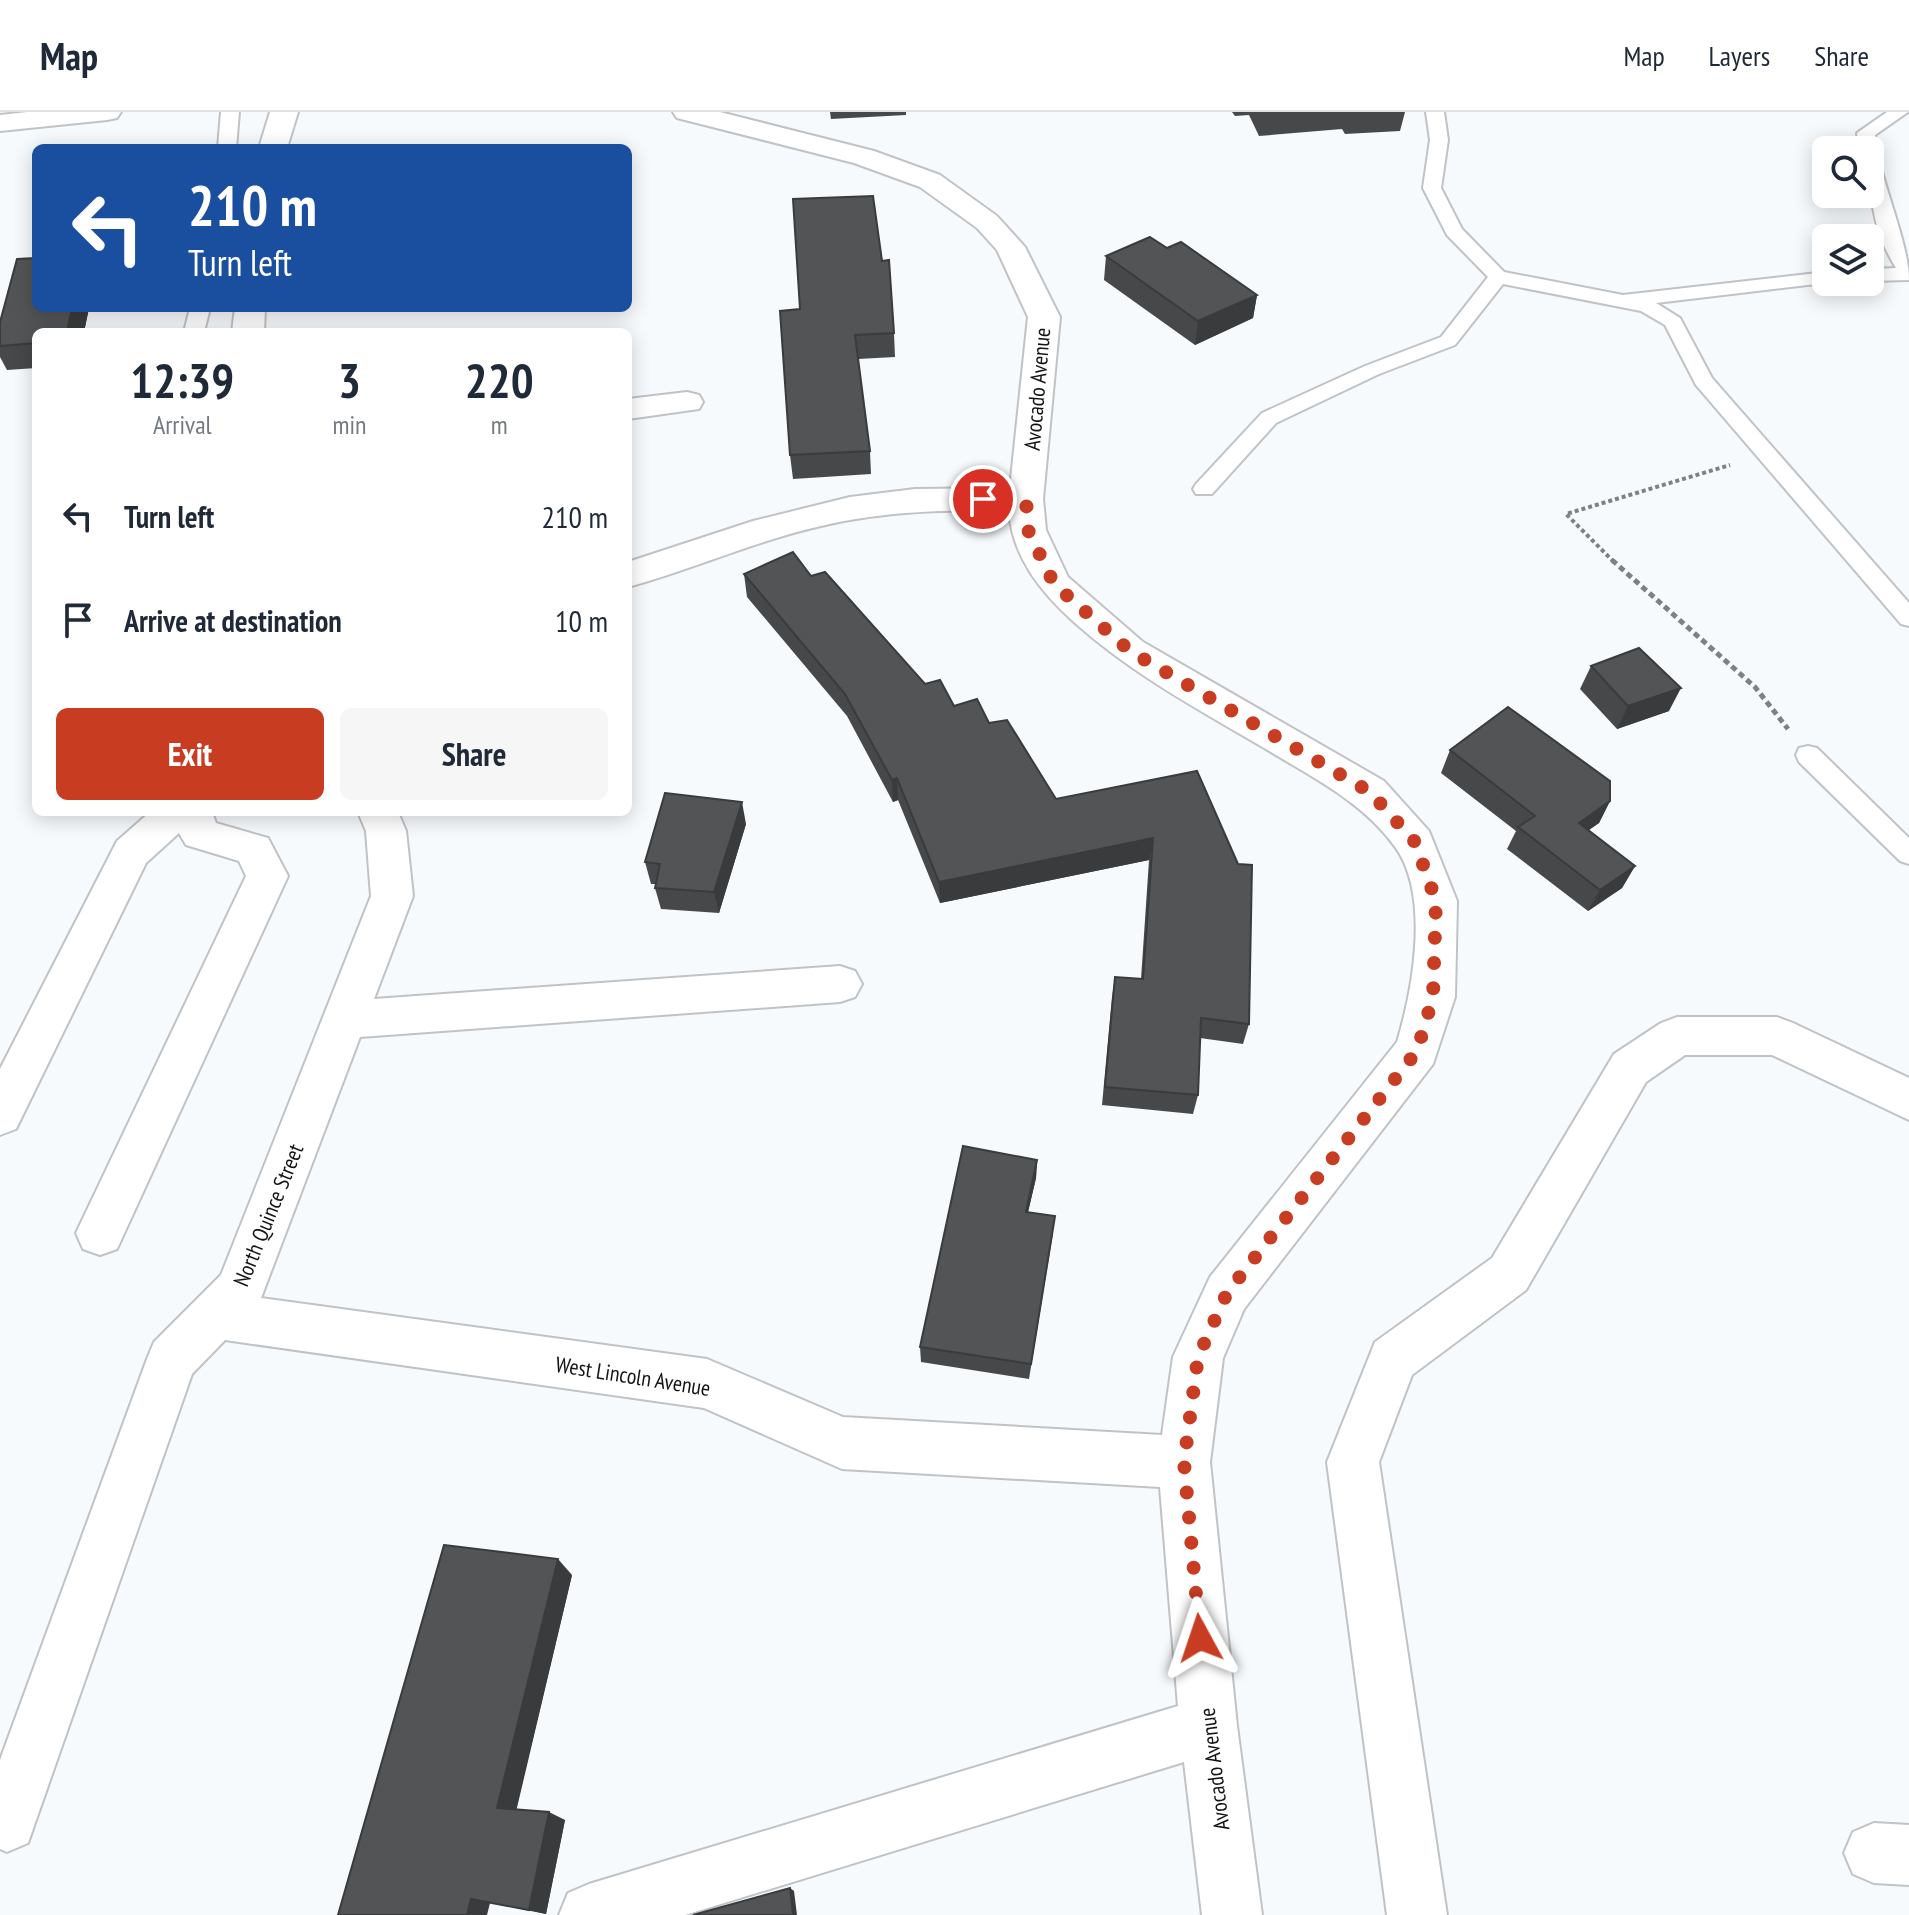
<!DOCTYPE html>
<html lang="en">
<head>
<meta charset="utf-8">
<style>
  :root { --surface:#fff; --page:#f6f6f7; --text:#1f2937; --muted:#747a83; --line:#e0e1e3; --accent:#c83d22 }
  body { margin:0; font-family:"PT Sans Narrow",sans-serif; background:var(--page); color:var(--text); height:100vh; display:flex; flex-direction:column; font-size:30px; white-space:nowrap }
  * { box-sizing:border-box; margin:0 }
  p { font-size:26px; color:var(--muted) }
  .icon { flex:none; width:44px; height:44px; fill:none; stroke:currentColor; stroke-width:2; stroke-linecap:round; stroke-linejoin:round }
  .map { position:relative; flex:1; overflow:hidden }
  .side { position:absolute; left:32px; top:216px; width:600px; height:488px; display:flex; flex-direction:column; background:var(--surface); border-radius:12px; box-shadow:0 4px 20px #0003 }
  .side>* { flex:none }
  .hud { position:absolute; left:32px; top:32px; width:600px; height:168px; border-radius:12px; box-shadow:0 4px 20px #0003; background:#1a4fa0; color:#fff; overflow:hidden }
  .buttons { position:absolute; left:1812px; top:24px; display:grid; gap:16px }
  .buttons a { display:grid; place-items:center; width:72px; height:72px; border-radius:12px; background:var(--surface); box-shadow:0 4px 20px #0003; font-size:40px }
  .pin { position:absolute; display:grid; place-items:center; width:68px; height:68px; color:#fff; margin:-34px; border:4px solid #fff; border-radius:50%; box-shadow:0 2px 8px #0007 }
  .me { position:absolute; width:88px; margin:-44px; rotate:355deg; stroke-linejoin:round; filter:drop-shadow(0 0 6px #0008) }
  .turn { display:flex; align-items:center; gap:28px; height:168px; padding:0 24px; font-size:36px }
  .turn .icon { width:104px; height:104px; stroke-width:2.5 }
  .turn b { display:block; font-size:56px; line-height:68px }
  .eta { display:flex; justify-content:space-evenly; align-items:center; height:136px; text-align:center }
  .eta b { font-size:48px; font-weight:600; line-height:56px }
  .cta { display:flex; gap:16px; margin-top:auto; padding:16px 24px }
  .cta a { flex:1; height:92px; border-radius:12px; background:var(--accent); color:#fff; font-size:32px; font-weight:600; line-height:92px; text-align:center }
  .cta a+a { background:var(--page); color:var(--text) }
  ul { padding:0; list-style:none }
  li { display:flex; align-items:center; gap:24px; height:104px; padding:0 24px }
  li div { flex:1 }
  li b { display:block; font-size:30px }
  li em { font-style:normal }
  header { display:flex; align-items:center; gap:48px; box-sizing:border-box; height:112px; padding:0 40px; background:var(--surface); border-bottom:2px solid var(--line) }
  header strong { font-size:38px }
  nav { display:flex; gap:44px; margin-inline-start:auto; font-size:28px }
  .map>svg:first-child { display:block }
</style>
</head>
<body>
<header>
<strong>Map</strong>
<nav><a>Map</a><a>Layers</a><a>Share</a></nav>
</header>
<div class="map">
<svg width="1909" height="1803" viewBox="0 0 1909 1803">
  <rect width="100%" height="100%" fill="#f7fafd"/>
  <g fill="none" stroke-linecap="round" stroke-linejoin="round">
    <g stroke="#c0c3c6" stroke-width="4">
      <g id="service">
        <polygon points="221,0 239,0 236,36 218,36"/>
        <polygon points="1426,0 1444,0 1448,28 1441,76 1462,117 1504,160 1623,183 1826,160 1826,170 1833,170 1656,191 1680,206 1712,266 1909,491 1909,514 1901,512 1696,273 1665,213 1641,199 1503,172 1455,233 1379,262 1276,311 1212,382 1196,382 1193,377 1196,372 1262,301 1365,254 1441,225 1488,165 1447,123 1423,76 1430,28"/>
        <path d="M1887 0H1908L1875 23 1877 38 1870 43 1879 48C1887 83 1909 136 1909 168L1870 169V157L1896 156C1871 116 1870 82 1870 38H1859L1857 21Z"/>
        <polygon points="190,196 210,196 204,220 184,220"/>
        <polygon points="1808,634 1817,636 1909,726 1909,752 1900,749 1799,650 1796,643 1799,636"/>
      </g>
    </g>
    <g stroke="#c0c3c6" stroke-width="4">
      <g id="minor">
        <polygon points="270,0 298,0 287,36 259,36"/>
        <path d="M673 0H720L874 39 940 63 997 104 1025 135 1060 205 1043 387 1046 418 1068 465 1143 530 1384 669 1429 719 1457 789 1455 885 1433 952 1244 1197 1223 1246 1210 1350 1237 1614 1262 1803H1202L1184 1650 685 1803H559L568 1781 589 1772 1178 1594 1160 1375 842 1357 704 1296 225 1228 192 1262 28 1731 7 1740 0 1737V1648L147 1247 154 1230 221 1163 371 784 366 719 358 700H398L406 719 413 784 374 887 840 854 855 859 862 872 855 885 840 890 360 925 261 1186 707 1247 843 1305 1162 1323 1173 1245 1210 1165 1397 930C1413 877 1430 785 1396 736 1364 691 1317 668 1271 640 1203 600 1133 563 1074 510 1041 480 1012 445 1009 398 945 398 883 399 821 414 755 429 693 457 628 475V450L753 409 850 385 915 377 1010 376 1028 205 997 138 977 116 920 75 854 51 677 6Z"/>
        <polygon points="235,196 265,196 264,220 232,220"/>
        <polygon points="687,280 699,283 703,290 699,297 628,307 628,287"/>
        <polygon points="150,700 212,700 216,711 268,726 288,764 117,1137 100,1143 83,1137 76,1121 246,764 239,749 186,733 179,721 146,751 16,1017 0,1023 0,957 117,729"/>
        <polygon points="1677,905 1777,905 1793,911 1909,966 1909,1008 1772,943 1685,943 1646,970 1526,1178 1412,1263 1379,1350 1447,1803 1387,1803 1327,1350 1375,1230 1492,1146 1614,942 1661,911"/>
        <polygon points="1874,1711 1909,1713 1909,1773 1874,1771 1853,1762 1844,1741 1853,1720"/>
      </g>
    </g>
    <g stroke="#c0c3c6" stroke-width="4">
      <polygon id="tertiary" points="27,0 121,0 117,6 107,8 0,19 0,3"/>
    </g>
    <polyline stroke="#7e8082" stroke-width="4" stroke-dasharray="4 3" stroke-linecap="butt" points="1614,450 1566,402 1730,353"/>
    <polyline stroke="#7e8082" stroke-width="5" stroke-dasharray="6 4" stroke-linecap="butt" points="1612,448 1755,575 1788,617"/>
    <use href="#service" fill="#fff" fill-rule="evenodd"/>
    <use href="#minor" fill="#fff" fill-rule="evenodd"/>
    <use href="#tertiary" fill="#fff" fill-rule="evenodd"/>
  </g>
  <g fill="#47484a">
    <polygon points="830,0 906,0 906,3 831,7"/>
    <polygon points="1232,0 1405,0 1400,19 1345,22 1342,17 1259,24 1249,3 1235,4"/>
    <polygon points="1167,136 1257,183 1253,206 1195,233 1104,168 1106,144"/>
    <polygon points="882,149 894,221 895,245 858,247 870,339 871,362 793,367 790,343 800,197"/>
    <polygon points="36,196 89,196 84,220 36,220 36,256 7,258 0,245 0,210"/>
    <polygon points="744,462 811,464 925,572 954,594 989,611 1056,687 1197,659 1249,912 1243,932 1200,926 1198,983 1193,1002 1102,993 1112,885 1115,865 1141,867 1149,748 940,791 898,688 893,690 847,604 747,485"/>
    <polygon points="1591,554 1669,599 1617,617 1580,577"/>
    <polygon points="1450,638 1610,689 1599,711 1588,718 1635,754 1622,776 1588,799 1507,737 1516,719 1441,661"/>
    <polygon points="746,712 719,801 661,797 655,776 656,772 651,772 645,750"/>
    <polygon points="1037,1048 1036,1066 1028,1100 1053,1121 1029,1267 921,1250 920,1235"/>
    <polygon points="572,1463 516,1697 565,1708 546,1802 490,1791 338,1803"/>
  </g>
  <g fill="#393b3c">
    <polygon points="1257,183 1253,206 1195,233 1198,209"/>
    <polygon points="72,196 89,196 84,220 67,220"/>
    <polygon points="1681,576 1669,599 1617,617 1628,594"/>
    <polygon points="897,666 898,688 893,690 892,668"/>
    <polygon points="1610,689 1599,711 1568,733 1579,711"/>
    <polygon points="742,690 746,712 719,801 714,780"/>
    <polygon points="1153,726 1149,748 940,791 939,770"/>
    <polygon points="1635,754 1622,776 1588,799 1600,778"/>
    <polygon points="1037,1048 1036,1066 1024,1117 1026,1100"/>
    <polygon points="558,1447 572,1463 515,1704 497,1696"/>
    <polygon points="549,1700 565,1708 546,1802 529,1798"/>
    <polygon points="790,1776 794,1779 797,1803 793,1803"/>
    <polygon points="471,1787 490,1791 487,1803 467,1803"/>
  </g>
  <g fill="#525456" stroke="#393b3c" stroke-width="2">
    <polygon points="873,84 882,149 889,148 894,221 855,223 870,339 790,343 780,199 800,197 793,87"/>
    <polygon points="1150,125 1167,136 1181,130 1257,183 1198,209 1106,144"/>
    <polygon points="36,146 36,196 72,196 67,220 36,220 36,231 0,234 0,210 17,147"/>
    <polygon points="35,268 36,352 33,352"/>
    <polygon points="793,440 811,464 825,460 925,572 940,568 954,594 977,587 989,611 1007,608 1056,687 1197,659 1238,752 1252,753 1249,912 1201,906 1198,983 1105,975 1115,865 1143,867 1153,726 939,770 897,666 892,668 845,582 744,462"/>
    <polygon points="1639,536 1681,576 1628,594 1591,554"/>
    <polygon points="1508,595 1610,669 1610,689 1579,711 1635,754 1600,778 1518,715 1535,704 1450,638"/>
    <polygon points="665,681 742,690 714,780 655,776 660,752 645,750"/>
    <polygon points="963,1034 1037,1048 1026,1100 1055,1104 1031,1252 920,1235"/>
    <polygon points="444,1433 558,1447 497,1696 549,1700 529,1798 471,1787 467,1803 338,1803"/>
    <polygon points="790,1776 793,1803 693,1803"/>
  </g>
  <g fill="none" stroke-linecap="round" stroke-linejoin="round">
    <polyline stroke="#c83d22" stroke-width="14" stroke-dasharray="0 25.2" points="983,387 1026,387 1028,418 1054,472 1130,539 1370,680 1415,730 1436,789 1433,885 1417,939 1227,1181 1198,1245 1184,1350 1200,1526"/>
  </g>
  <g text-anchor="middle" dominant-baseline="central" stroke-width="8" stroke-linejoin="round" paint-order="stroke">
    <g font-size="22" fill="#131415" stroke="#fff">
      <text transform="translate(1037 277) rotate(-85)">Avocado Avenue</text>
      <text transform="translate(268 1103) rotate(-68)">North Quince Street</text>
      <text transform="translate(633 1264) rotate(9)">West Lincoln Avenue</text>
      <text transform="translate(1214 1657) rotate(-97)">Avocado Avenue</text>
    </g>
  </g>
</svg>
<div class="buttons">
<a><svg class="icon" aria-label="search" viewBox="0 0 24 24"><circle cx="10" cy="10" r="6"/><path d="M15 15l6 6"/></svg></a>
<a><svg class="icon" aria-label="layers" viewBox="0 0 24 24"><path d="M12 4l9 5-9 5-9-5zM3 14l9 5 9-5"/></svg></a>
</div>
<div class="pin" style="left:983px;top:387px;background:#d93025"><svg class="icon" aria-label="arrive" viewBox="0 0 24 24"><path d="M6 21V4h12l-3 4 3 4H6"/></svg></div>
<svg class="me" style="left:1200px;top:1526px" viewBox="-20 -20 40 40"><path d="M0-17L14 15 0 8-14 15z" fill="#c83d22" stroke="#fff" stroke-width="4"/></svg>
<div class="hud">
<div class="turn"><svg class="icon" aria-label="left" viewBox="0 0 24 24"><path d="M17 20v-9H6M10 6l-5 5 5 5"/></svg><div><b>210 m</b>Turn left</div></div>
</div>
<section class="side">
<div class="eta">
<div><b>12:39</b><p>Arrival</p></div>
<div><b>3</b><p>min</p></div>
<div><b>220</b><p>m</p></div>
</div>
<ul>
<li><svg class="icon" aria-label="left" viewBox="0 0 24 24"><path d="M17 20v-9H6M10 6l-5 5 5 5"/></svg><div><b>Turn left</b></div><em>210 m</em></li>
<li><svg class="icon" aria-label="arrive" viewBox="0 0 24 24"><path d="M6 21V4h12l-3 4 3 4H6"/></svg><div><b>Arrive at destination</b></div><em>10 m</em></li>
</ul>
<div class="cta"><a>Exit</a><a>Share</a></div>
</section>
</div>
</body>
</html>
